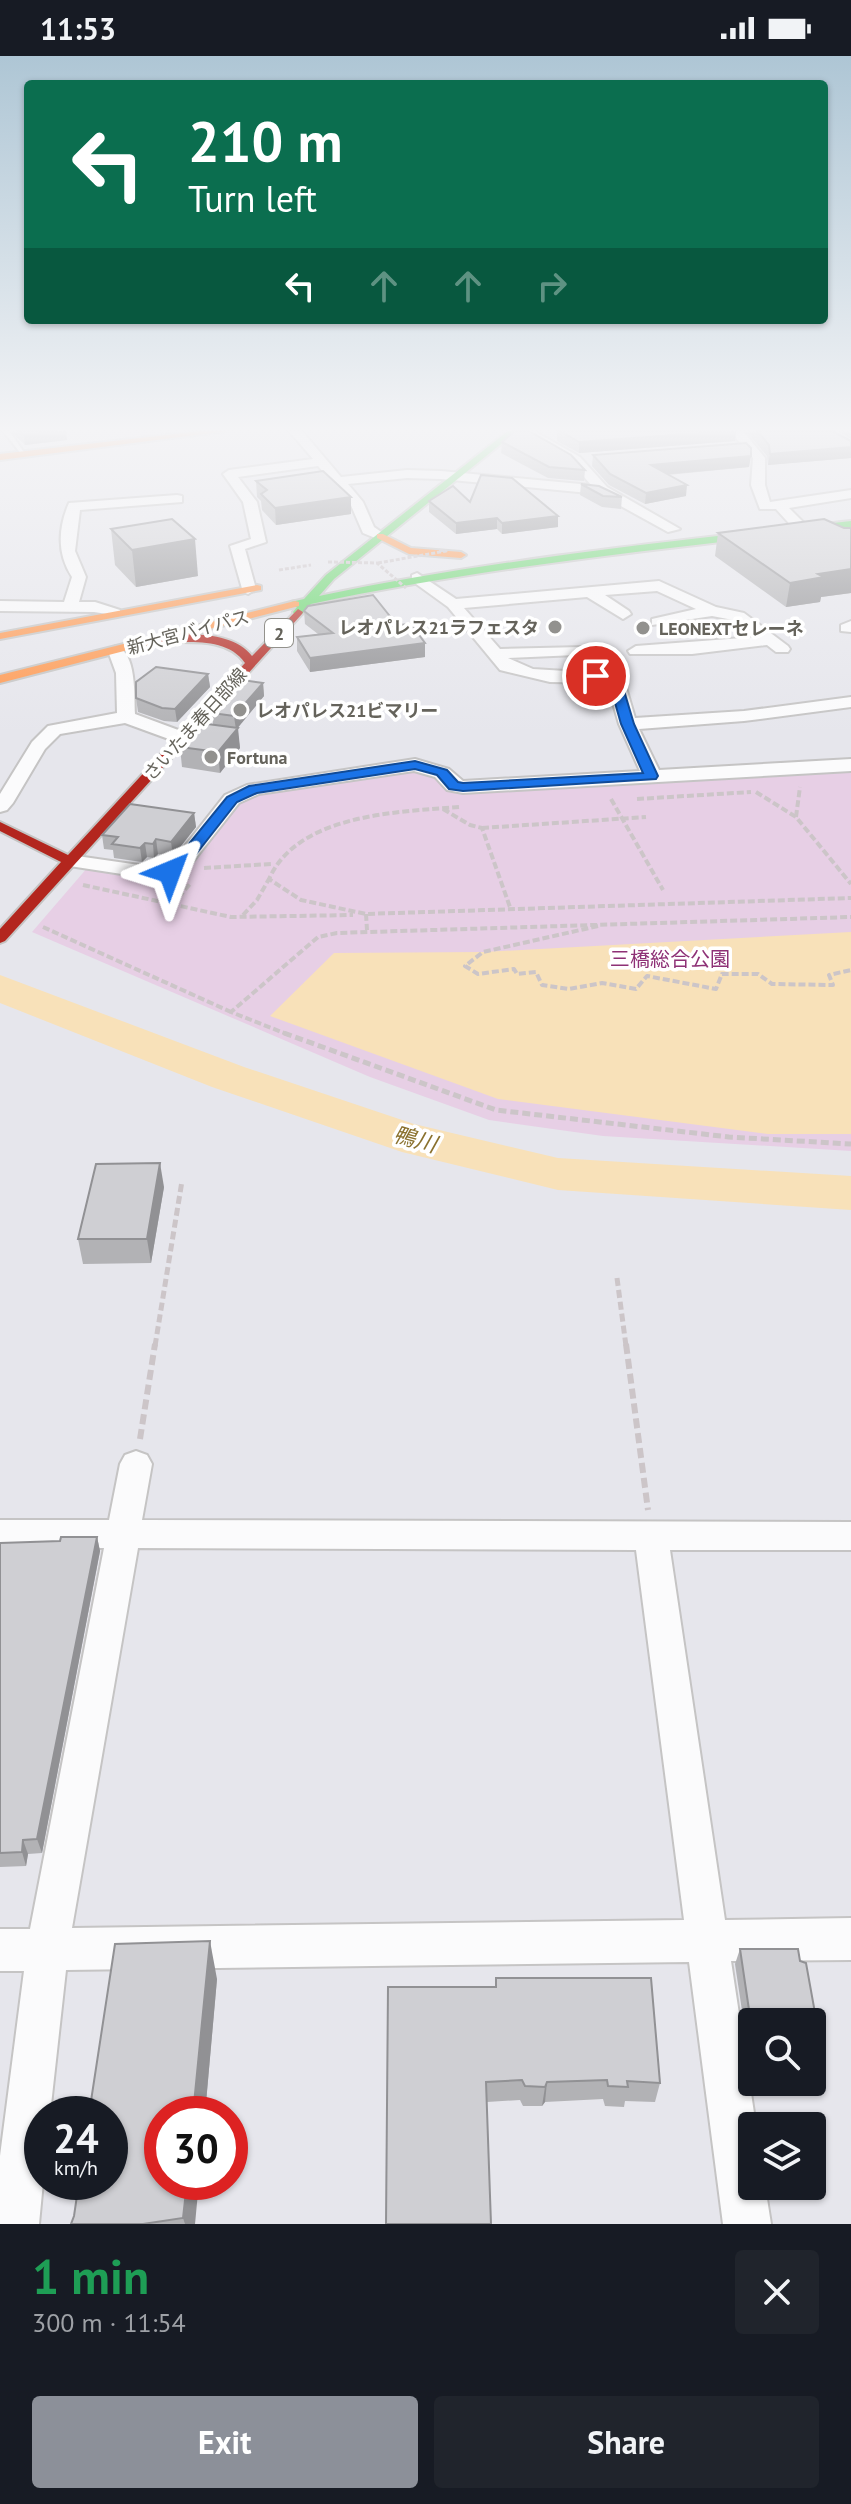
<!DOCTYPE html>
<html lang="en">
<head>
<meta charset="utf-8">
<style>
  :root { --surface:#171b24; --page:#20242c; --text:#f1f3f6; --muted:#9ea1a6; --accent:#8c9099 }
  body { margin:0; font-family:"PT Sans","Noto Sans JP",sans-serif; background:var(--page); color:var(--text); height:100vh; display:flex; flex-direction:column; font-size:30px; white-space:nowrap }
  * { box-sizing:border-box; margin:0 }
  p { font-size:26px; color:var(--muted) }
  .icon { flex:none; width:44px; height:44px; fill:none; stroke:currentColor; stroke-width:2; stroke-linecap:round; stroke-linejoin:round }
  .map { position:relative; height:2168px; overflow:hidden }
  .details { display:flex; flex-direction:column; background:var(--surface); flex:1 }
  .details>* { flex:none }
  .banner { position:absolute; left:24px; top:24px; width:804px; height:244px; border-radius:8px; box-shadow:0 2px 6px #0004; background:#0b6e4f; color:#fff; overflow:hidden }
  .tools { position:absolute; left:738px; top:1952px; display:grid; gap:16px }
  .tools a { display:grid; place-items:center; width:88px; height:88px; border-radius:8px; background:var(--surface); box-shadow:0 2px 6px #0004; font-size:40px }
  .speed { position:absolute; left:24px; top:2040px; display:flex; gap:16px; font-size:40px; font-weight:700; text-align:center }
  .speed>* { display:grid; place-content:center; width:104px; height:104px; border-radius:50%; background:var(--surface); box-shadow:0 2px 6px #0004; line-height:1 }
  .speed small { font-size:20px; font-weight:400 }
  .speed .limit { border:12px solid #d22; background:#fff; color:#111 }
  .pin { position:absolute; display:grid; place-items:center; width:68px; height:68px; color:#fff; margin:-34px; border:4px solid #fff; border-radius:50%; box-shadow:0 2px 8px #0007 }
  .me { position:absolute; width:88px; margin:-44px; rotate:44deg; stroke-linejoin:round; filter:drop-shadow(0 0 6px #0008) }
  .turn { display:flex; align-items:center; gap:28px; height:168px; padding:0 32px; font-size:36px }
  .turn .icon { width:104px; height:104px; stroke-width:2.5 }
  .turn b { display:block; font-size:56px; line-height:68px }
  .lanes { display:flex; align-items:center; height:76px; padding:0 32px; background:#0003; justify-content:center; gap:40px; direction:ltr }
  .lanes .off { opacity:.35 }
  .round { display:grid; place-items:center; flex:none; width:84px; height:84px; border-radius:8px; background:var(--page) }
  .overview { display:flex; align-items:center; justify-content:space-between; height:136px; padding:0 32px }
  h1 { font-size:48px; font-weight:700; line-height:60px; color:#1e9e55 }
  .cta { display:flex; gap:16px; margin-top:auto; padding:16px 32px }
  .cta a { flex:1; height:92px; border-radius:8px; background:var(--accent); color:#fff; font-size:32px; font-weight:700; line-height:92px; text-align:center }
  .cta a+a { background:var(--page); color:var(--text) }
  .status { display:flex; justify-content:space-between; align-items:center; height:56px; padding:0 40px; background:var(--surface); direction:ltr }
  .status svg { height:22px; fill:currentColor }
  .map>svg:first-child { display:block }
</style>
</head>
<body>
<div class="status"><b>11:53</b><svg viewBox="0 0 49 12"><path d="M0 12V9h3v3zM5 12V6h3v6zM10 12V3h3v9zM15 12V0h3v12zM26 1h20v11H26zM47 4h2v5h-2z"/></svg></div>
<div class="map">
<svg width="851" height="2168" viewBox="0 0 851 2168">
  <rect width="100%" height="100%" fill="#e6e6ec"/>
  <polygon fill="#e7cfe5" points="418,713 437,718 446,729 851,714 851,1095 603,1080 489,1064 370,1021 32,876 88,811 160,821 239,746 264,736"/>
  <polygon fill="#f8e1b9" points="851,876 851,1078 768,1078 498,1043 270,960 334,897 483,896"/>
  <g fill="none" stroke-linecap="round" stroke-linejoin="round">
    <polygon fill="#f8e1b9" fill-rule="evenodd" points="0,919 244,1011 414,1068 558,1102 851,1120 851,1154 558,1134 402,1096 212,1031 0,947"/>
    <g stroke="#c5c4c4" stroke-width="4">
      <polygon id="lane" points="3,375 9,375 26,399 22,399"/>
    </g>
    <g stroke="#c5c4c4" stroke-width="4">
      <g id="street">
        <polygon points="289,375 302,375 341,421 407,414 441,415 591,429 572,407 519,375 534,375 580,401 607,431 680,473 668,476 599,438 441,423 407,422 348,428 363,446 374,471 387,480 380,484 363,477 350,447 318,410 238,421 257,446 266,486 245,493 256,533 248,538 243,536 230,490 251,483 243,446 223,418 229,414 313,403"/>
        <polygon points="730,375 743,375 765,402 765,429 770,446 851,434 851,442 789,452 806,469 851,484 851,493 796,475 776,453 760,453 751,429 753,402"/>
        <path d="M177 439 182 440V446L80 454 75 495 86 521 79 546H95L120 554V560L94 556 0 555V545L64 546 72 521C57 498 58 472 69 447Z"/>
        <polygon points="417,517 456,543 659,525 716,551 744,557 788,590 790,593 788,596 776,596 767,589 692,598 630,598 628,595 636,590 755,581 733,564 712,560 652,569 652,563 696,553 657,535 605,539 629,555 631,558 623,563 587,541 464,552 500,593 582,591 584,594 576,599 508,602 533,613 615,618 625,628 635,662 744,655 851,641 851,651 744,665 639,673 659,714 851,703 851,715 463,737 447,734 435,721 414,715 259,738 239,747 184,817 161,824 63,809 60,805 70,799 160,812 170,809 225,739 247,729 415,703 449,713 463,725 640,715 619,668 608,630 605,627 550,626 500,614 448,551 412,525 412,519"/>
        <polygon points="851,565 851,576 841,575 841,569"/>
        <path d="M116 590C137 597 134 640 135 658L189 678 192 682 189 686H177L125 667 60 678 45 693 13 747 7 754 0 756V738L32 686 48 670 117 657 116 617 108 595Z"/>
        <path d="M136 1395 147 1399 152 1408 142 1464 851 1466V1494H670L725 1864 851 1862V1904L731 1905 756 2070H752V2130H765L771 2168H723L689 1906 66 1914 50 2058H42L43 2126 39 2168H0V2100L24 1915H0V1873H30L104 1492H0V1464H109L120 1408 125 1399ZM138 1492 636 1494 684 1864 72 1872Z"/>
      </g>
    </g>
    <g stroke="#c4c4c3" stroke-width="4">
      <path id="fast" d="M508 375H517L334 523 319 540C494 503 673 485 851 465V471C670 492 489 510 311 548L302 558H294L293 556 297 551 291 550V546L304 543 326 519Z"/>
    </g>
    <g stroke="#c4c4c3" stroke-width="4">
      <g id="slow">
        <polygon points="201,375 227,375 0,404 0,398"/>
        <polygon points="377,478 383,478 411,492 461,496 466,499 461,502 409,498 377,482"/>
        <polygon points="257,529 261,530 261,534 0,583 0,577"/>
        <polygon points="295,545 299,546 299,550 0,627 0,619"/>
      </g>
    </g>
    <g stroke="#c4c4c3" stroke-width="4">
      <path id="jam" d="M298 553 303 556 302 558 5 885 0 887V873L61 806 0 775V766L68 799 245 607C227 581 190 587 162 586L156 583 158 581C186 577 233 575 252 600Z"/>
    </g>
    <polyline stroke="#ccc5c8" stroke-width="3" stroke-dasharray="4 2" stroke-linecap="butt" points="279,514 311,509"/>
    <g stroke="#ccc5c8" stroke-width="4" stroke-dasharray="7 3" stroke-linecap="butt">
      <polyline points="756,736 796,761 851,828"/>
      <polyline points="611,743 663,834"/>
      <polyline points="637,743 751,736"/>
      <path d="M459 751C397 756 298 758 269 823L301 844 366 858 851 842"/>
      <polyline points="443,753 470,769 482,772 511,854"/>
      <polyline points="796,761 800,731"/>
      <polyline points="482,772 646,761"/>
      <polyline points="204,812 271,808"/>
      <polyline points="83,829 231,861 353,859"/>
      <polyline points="172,849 190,828"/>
      <polyline points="366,858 367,874"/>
      <polyline points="243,859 257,844 269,823"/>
      <polyline points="598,870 483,896 465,910 478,918 514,913 517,918 536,916 542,929 569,933 602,927 636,933 647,920 716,933 722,918 758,918 772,928 833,929 829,919 851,914"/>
      <polyline points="43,871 231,956"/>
      <polyline points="289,979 231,956 318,881 337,877 851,861"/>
    </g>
    <g stroke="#ccc5c8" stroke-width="5" stroke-dasharray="8 4" stroke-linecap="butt">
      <polyline points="284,977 496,1054 729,1081 851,1088"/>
      <polyline points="617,1222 626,1290"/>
      <polyline points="155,1290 182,1125"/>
    </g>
    <g stroke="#ccc5c8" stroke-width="6" stroke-dasharray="10 5" stroke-linecap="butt">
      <polyline points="626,1288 648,1454"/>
      <polyline points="140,1383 155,1288"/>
    </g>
    <use href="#lane" fill="#fbfbfc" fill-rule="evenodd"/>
    <use href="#street" fill="#fbfbfc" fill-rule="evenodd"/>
    <use href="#fast" fill="#63d668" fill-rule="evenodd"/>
    <use href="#slow" fill="#ff974d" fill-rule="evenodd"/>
    <use href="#jam" fill="#b3261e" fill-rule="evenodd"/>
    <g stroke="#ccc5c8" stroke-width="3" stroke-dasharray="4 2" stroke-linecap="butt">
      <polyline points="328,506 377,507 406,532"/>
      <polyline points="378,507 446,495 438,494"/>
    </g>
  </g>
  <g fill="#b2b2b5">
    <polygon points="10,375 66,375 67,384 25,389"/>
    <polygon points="557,375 736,375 735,385 579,397 557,385"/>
    <polygon points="746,375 832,375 851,391 851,402 768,409 767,400"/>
    <polygon points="838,375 851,375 851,383"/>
    <polygon points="502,386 585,414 584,425 548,422 501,397"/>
    <polygon points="593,399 749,411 668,419 686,440 645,448 609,429 592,410"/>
    <polygon points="256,425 351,441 351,458 276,469 262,454 261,445 257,441"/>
    <polygon points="581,428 622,441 621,453 602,451 580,439"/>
    <polygon points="429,445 470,446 558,471 502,478 497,473 456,478 429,456"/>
    <polygon points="851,472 851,537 821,541 820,546 786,551 715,500 718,477"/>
    <polygon points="111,473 198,520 136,531 115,509"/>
    <polygon points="304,555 397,569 425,601 310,616 297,595 297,581 318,578 305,568"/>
    <polygon points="208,618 210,631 177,666 164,665 138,656 136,642"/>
    <polygon points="263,627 264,640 237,672 240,692 220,717 182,711 180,691 213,668 212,657"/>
    <polygon points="194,757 196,771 173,800 158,798 154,802 147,801 142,806 114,802 113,794 104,793 102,779"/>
    <polygon points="164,1131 151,1207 83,1208 78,1183"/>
    <polygon points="97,1481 100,1495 42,1797 28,1798 26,1810 0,1811 0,1487 60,1485"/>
    <polygon points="740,1893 800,1905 819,1979 812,2002 812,1966 752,1966 752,2008 750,2008 735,1908"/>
    <polygon points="217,1923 205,2058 162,2058 195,2168 71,2168 74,2160"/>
    <polygon points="388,1931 660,2027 655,2046 625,2045 624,2051 605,2050 603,2043 545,2046 542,2050 523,2050 520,2044 487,2046"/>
  </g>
  <g fill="#919194">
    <polygon points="55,375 66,375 67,384 25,389 24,379"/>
    <polygon points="736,375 735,385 579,397 579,386"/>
    <polygon points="851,391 851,402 768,409 770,398"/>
    <polygon points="751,400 749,411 650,420 651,409"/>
    <polygon points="687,429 686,440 645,448 646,437"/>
    <polygon points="351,441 351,458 276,469 275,452"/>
    <polygon points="558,460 558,471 502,478 502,467"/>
    <polygon points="497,462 497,473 456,478 456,467"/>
    <polygon points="195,483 198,520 136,531 132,494"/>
    <polygon points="851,513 851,537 821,541 820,546 786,551 790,527 818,518"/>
    <polygon points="425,587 425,601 310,616 310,602"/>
    <polygon points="208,618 210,631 177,666 175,653"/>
    <polygon points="263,627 264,640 236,674 234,660"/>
    <polygon points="238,672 240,692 220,717 218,696"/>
    <polygon points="194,757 196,771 173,800 171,786"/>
    <polygon points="156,783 158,798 154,802 153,788"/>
    <polygon points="145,787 147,801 142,806 140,792"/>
    <polygon points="160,1107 164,1131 151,1207 147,1183"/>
    <polygon points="97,1481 100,1495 42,1797 37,1783"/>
    <polygon points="23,1784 28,1798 26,1810 22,1796"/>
    <polygon points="210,1885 217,1923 205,2058 193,2058"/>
    <polygon points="819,1979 814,1994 813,1981"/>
    <polygon points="547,2026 545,2046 542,2050 545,2031"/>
    <polygon points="187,2126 199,2126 195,2168 185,2168 183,2162"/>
  </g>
  <g fill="#cfcfd3" stroke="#919194" stroke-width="2">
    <polygon points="20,375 55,375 24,379"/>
    <polygon points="515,375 529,375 571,399 585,414 549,411 502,386"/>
    <polygon points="560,375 728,375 579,386"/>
    <polygon points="757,375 832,375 851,385 851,391 770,398 769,389"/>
    <polygon points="746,387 751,392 751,400 651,409 687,429 646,437 610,418 593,399"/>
    <polygon points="323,415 351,441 275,452 261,438 267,434 256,425"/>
    <polygon points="481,419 512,422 558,460 502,467 497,462 456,467 429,445 453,430 470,446"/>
    <polygon points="581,428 599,430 622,441 603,440"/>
    <polygon points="172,463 195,483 132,494 111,473"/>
    <polygon points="824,463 844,472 851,472 851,513 818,518 824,521 790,527 718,477"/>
    <polygon points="373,539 397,569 411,568 425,587 310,602 297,581 333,577 304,555 308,550"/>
    <polygon points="156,611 208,618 175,653 162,652 136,642 136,626"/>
    <polygon points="242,624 263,627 234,660 212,657"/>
    <polygon points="200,667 238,672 218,696 180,691"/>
    <polygon points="130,748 194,757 171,786 156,783 153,788 145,787 140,792 112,788 118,781 102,779"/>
    <polygon points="160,1107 147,1183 78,1183 96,1108"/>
    <polygon points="61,1481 97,1481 37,1783 23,1784 22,1796 0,1797 0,1487 60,1485"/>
    <polygon points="210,1885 193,2058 162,2058 162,2126 187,2126 183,2162 143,2168 71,2168 74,2160 79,2126 110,2126 110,2058 89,2058 115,1888"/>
    <polygon points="740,1893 798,1893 800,1905 806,1907 819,1979 813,1981 815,1994 812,1994 812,1966 752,1966 752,1974"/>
    <polygon points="496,1922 651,1922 660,2027 627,2025 628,2031 608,2030 607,2024 547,2026 545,2031 525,2030 522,2024 486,2026 491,2168 386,2168 388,1931 496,1931"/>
  </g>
  <linearGradient id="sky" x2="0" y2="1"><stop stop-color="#aec6d5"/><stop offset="0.55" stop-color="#f4f4f6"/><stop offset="1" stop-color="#f4f4f6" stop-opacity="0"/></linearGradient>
  <rect width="851" height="679" fill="url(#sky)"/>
  <polygon fill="#1a73e8" stroke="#114b97" stroke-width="2" points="596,616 614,619 622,628 634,668 658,720 656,723 463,735 449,733 437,719 415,713 257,737 237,746 182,816 170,821 162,816 171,810 227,741 249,730 415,705 447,714 458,726 463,727 643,717 621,668 610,629 606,625 592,622 592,617"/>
  <g fill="#92918e" stroke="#fff" stroke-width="3">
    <circle cx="555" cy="571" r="8"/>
    <circle cx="643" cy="572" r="8"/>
    <circle cx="240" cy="654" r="8"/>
    <circle cx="211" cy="701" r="8"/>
  </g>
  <g text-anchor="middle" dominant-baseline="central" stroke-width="7" stroke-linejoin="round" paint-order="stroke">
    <g font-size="18" font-weight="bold" fill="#65635b" stroke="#fff" text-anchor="start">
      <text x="539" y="571" text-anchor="end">レオパレス21ラフェスタ</text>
      <text x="659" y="572">LEONEXTセレーネ</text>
      <text x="256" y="654">レオパレス21ビマリー</text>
      <text x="227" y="701">Fortuna</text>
    </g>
    <g font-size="18" fill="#65635b" stroke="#fff">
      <text transform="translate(188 576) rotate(-15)">新大宮バイパス</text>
      <text transform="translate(195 668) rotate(-48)">さいたま春日部線</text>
    </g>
    <rect fill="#fff" stroke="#93928c" stroke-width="2" x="265" y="563" width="28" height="28" rx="6"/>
    <g font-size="18" font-weight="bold" fill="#65635b">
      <text x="279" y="577">2</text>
    </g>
    <g font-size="20" fill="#8e3176" stroke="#fff">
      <text x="670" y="903">三橋総合公園</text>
    </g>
    <g font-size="22" font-style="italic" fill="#8a712e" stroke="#fff">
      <text transform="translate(415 1083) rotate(15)">鴨川</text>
    </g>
  </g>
</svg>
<div class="tools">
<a><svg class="icon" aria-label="search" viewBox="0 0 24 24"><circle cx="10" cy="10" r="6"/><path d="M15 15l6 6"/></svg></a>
<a><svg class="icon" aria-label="layers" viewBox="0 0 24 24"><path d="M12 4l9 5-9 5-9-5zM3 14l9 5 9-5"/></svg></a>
</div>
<div class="speed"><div>24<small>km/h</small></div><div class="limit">30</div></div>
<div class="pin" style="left:596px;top:620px;background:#d93025"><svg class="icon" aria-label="arrive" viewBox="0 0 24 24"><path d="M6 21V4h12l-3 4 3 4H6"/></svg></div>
<svg class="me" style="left:170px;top:816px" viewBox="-20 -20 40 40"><path d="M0-17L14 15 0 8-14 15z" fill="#1a73e8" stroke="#fff" stroke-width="4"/></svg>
<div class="banner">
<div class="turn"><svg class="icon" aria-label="left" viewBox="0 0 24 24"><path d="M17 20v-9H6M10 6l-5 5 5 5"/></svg><div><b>210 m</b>Turn left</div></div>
<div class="lanes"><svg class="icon" aria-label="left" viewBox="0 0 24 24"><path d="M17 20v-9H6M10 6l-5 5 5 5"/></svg><svg class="icon off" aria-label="ahead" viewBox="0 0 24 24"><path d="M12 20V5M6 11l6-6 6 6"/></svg><svg class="icon off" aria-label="ahead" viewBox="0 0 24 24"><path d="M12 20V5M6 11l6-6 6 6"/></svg><svg class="icon off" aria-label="right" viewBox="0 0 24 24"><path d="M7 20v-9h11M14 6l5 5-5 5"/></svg></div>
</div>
</div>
<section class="details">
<div class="overview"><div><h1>1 min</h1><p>300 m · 11:54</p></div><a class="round"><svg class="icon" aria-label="close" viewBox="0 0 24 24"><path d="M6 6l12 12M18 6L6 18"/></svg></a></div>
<div class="cta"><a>Exit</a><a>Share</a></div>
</section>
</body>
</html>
